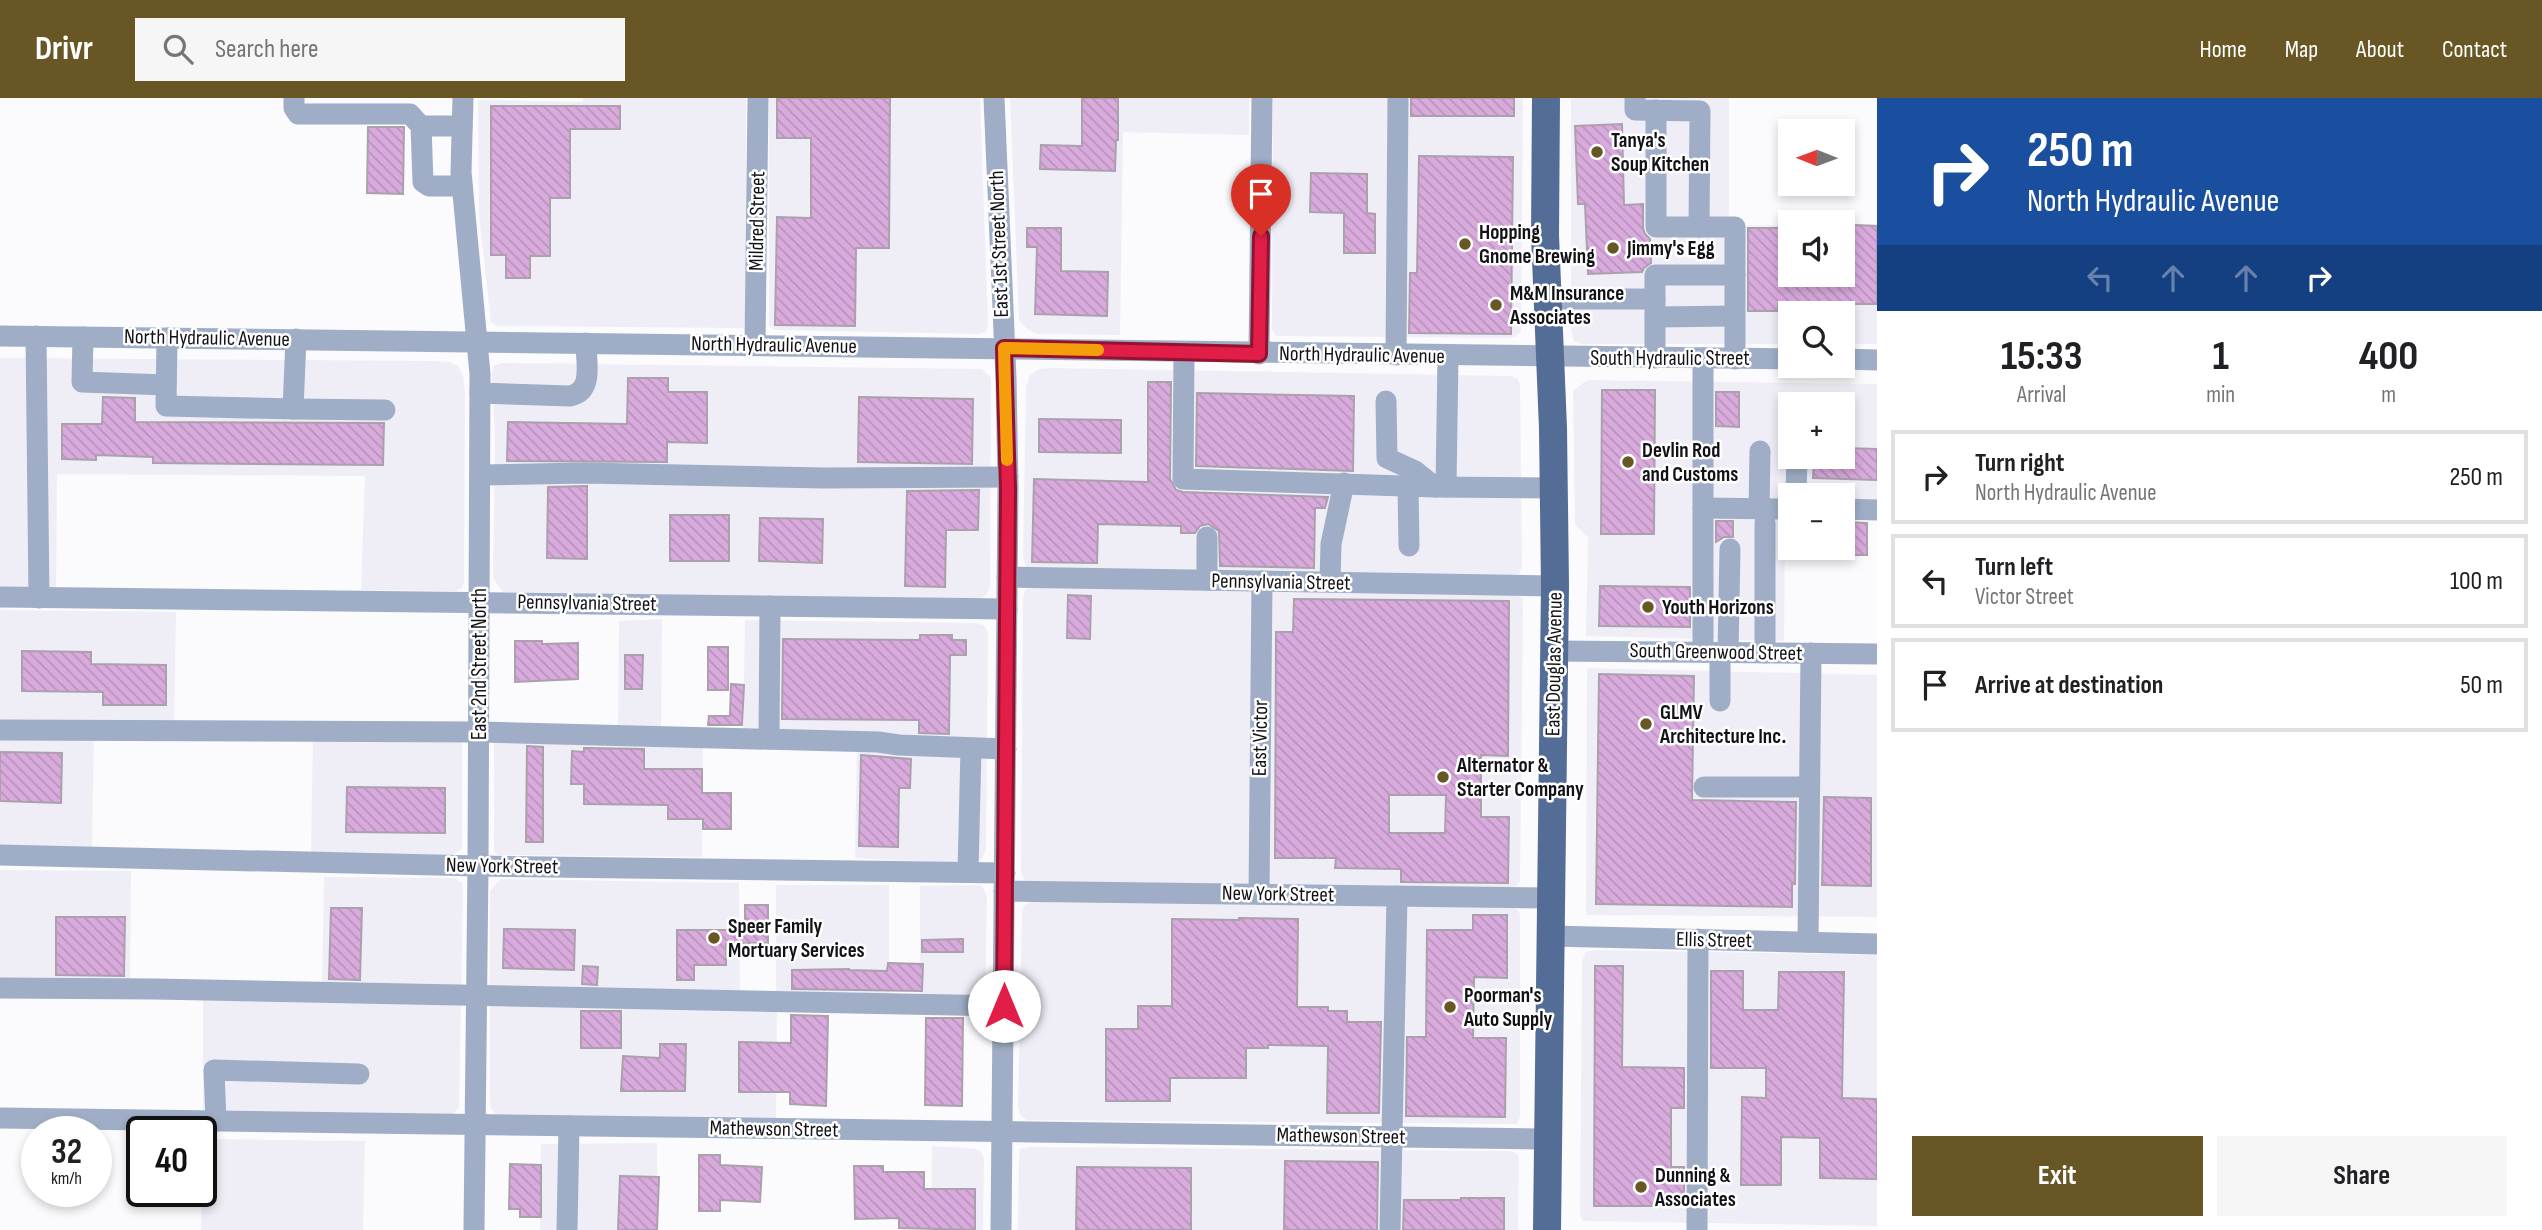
<!DOCTYPE html>
<html lang="en">
<head>
<meta charset="utf-8">
<style>
  :root { --surface:#fff; --page:#f6f6f6; --text:#202124; --muted:#757577; --line:#e0e0e0; --accent:#685725 }
  body { margin:0; font-family:"Sofia Sans Condensed",sans-serif; background:var(--page); color:var(--text); height:100vh; display:flex; flex-direction:column; font-size:26px; white-space:nowrap }
  * { box-sizing:border-box; margin:0 }
  p { font-size:23px; color:var(--muted) }
  .icon { flex:none; width:38px; height:38px; fill:none; stroke:currentColor; stroke-width:2; stroke-linecap:round; stroke-linejoin:round }
  .map { position:relative; flex:1; overflow:hidden }
  .panel { display:flex; flex-direction:column; background:var(--surface); width:665px }
  .panel>* { flex:none }
  .banner { background:#1a4fa0; color:#fff; overflow:hidden }
  .needle { width:46px; rotate:271deg }
  .fabs { position:absolute; left:1778px; top:21px; display:grid; gap:14px }
  .fabs a { display:grid; place-items:center; width:77px; height:77px; border-radius:0px; background:var(--surface); box-shadow:0 4px 10px #0003; font-size:35px }
  .speed { position:absolute; left:21px; top:1018px; display:flex; gap:14px; font-size:35px; font-weight:700; text-align:center }
  .speed>* { display:grid; place-content:center; width:91px; height:91px; border-radius:50%; background:var(--surface); box-shadow:0 4px 10px #0003; line-height:1 }
  .speed small { font-size:18px; font-weight:400 }
  .speed .limit { border:4px solid #111; border-radius:10px; background:#fff; color:#111 }
  .pin { position:absolute; display:grid; place-items:center; width:60px; height:60px; color:#fff; margin:-72px -30px; border-radius:50% 50% 50% 0; rotate:-45deg; box-shadow:0 0 7px #0007 }
  .pin .icon { rotate:45deg }
  .me { position:absolute; width:77px; margin:-38px; rotate:0deg; stroke-linejoin:round; filter:drop-shadow(0 0 5px #0008) }
  .turn { display:flex; align-items:center; gap:24px; height:147px; padding:0 35px; font-size:32px }
  .turn .icon { width:91px; height:91px; stroke-width:2.5 }
  .turn b { display:block; font-size:49px; line-height:60px }
  .lanes { display:flex; align-items:center; height:66px; padding:0 35px; background:#0003; justify-content:center; gap:35px; direction:ltr }
  .lanes .off { opacity:.35 }
  .eta { display:flex; justify-content:space-evenly; align-items:center; height:119px; text-align:center }
  .eta b { font-size:42px; font-weight:700; line-height:49px }
  .action { display:flex; gap:14px; margin-top:auto; padding:14px 35px }
  .action a { flex:1; height:80px; border-radius:0px; background:var(--accent); color:#fff; font-size:28px; font-weight:700; line-height:80px; text-align:center }
  .action a+a { background:var(--page); color:var(--text) }
  ul { padding:0; list-style:none }
  li { display:flex; align-items:center; gap:21px; height:94px; margin:0 14px 10px; padding:0 21px; border:4px solid var(--line); border-radius:0px }
  li div { flex:1 }
  li b { display:block; font-size:26px }
  li em { font-style:normal }
  header { display:flex; align-items:center; gap:42px; box-sizing:border-box; height:98px; padding:0 35px; background:var(--accent); color:#fff }
  header strong { font-size:33px }
  nav { display:flex; gap:38px; margin-inline-start:auto; font-size:24px }
  .search { width:490px; height:63px; background:var(--page); display:flex; align-items:center; gap:18px; box-sizing:border-box; padding:0 24px; border-radius:0px; color:var(--muted); font-size:26px }
  main { display:flex; flex:1; min-height:0 }
  .map>svg:first-child { display:block }
</style>
</head>
<body>
<header>
<strong>Drivr</strong>
<div class="search"><svg class="icon" aria-label="search" viewBox="0 0 24 24"><circle cx="10" cy="10" r="6"/><path d="M15 15l6 6"/></svg>Search here</div>
<nav><a>Home</a><a>Map</a><a>About</a><a>Contact</a></nav>
</header>
<main>
<div class="map">
<svg width="1877" height="1132" viewBox="0 0 1877 1132">
  <defs>
    <pattern id="building-back-hatch" width="6" height="6" patternUnits="userSpaceOnUse" patternTransform="scale(1.75)"><rect width="6" height="6" fill="#d9abdd"/><path d="M-1 5l2 2M0 0l6 6M5-1l2 2" fill="none" stroke="#b992bd"/></pattern>
  </defs>
  <rect width="100%" height="100%" fill="#fbfafd"/>
  <g fill="#efeef7" fill-rule="evenodd">
    <polygon points="583,0 746,0 746,224 743,230 497,228 491,224 479,117 478,2 583,4"/>
    <polygon points="769,0 980,0 988,227 986,234 979,236 776,232 769,228"/>
    <polygon points="1010,0 1249,0 1249,37 1123,34 1120,237 1037,236 1027,231 1019,222"/>
    <polygon points="1273,0 1523,0 1521,233 1517,238 1511,240 1276,238 1272,232"/>
    <polygon points="1571,0 1729,0 1729,128 1790,127 1790,177 1843,177 1843,127 1877,126 1877,246 1843,246 1843,215 1790,215 1790,246 1582,246 1574,243 1571,233"/>
    <polygon points="0,260 434,263 449,264 458,268 463,278 465,294 464,483 462,490 456,493 361,492 365,378 57,376 56,494 0,493"/>
    <polygon points="501,265 982,271 991,280 990,489 986,497 980,501 970,502 503,494 493,480 495,340 492,276 494,268"/>
    <polygon points="1049,270 1510,278 1517,280 1520,286 1522,469 1519,476 1512,478 1033,473 1026,468 1023,460 1026,289 1030,277 1039,271"/>
    <path d="M1587 282 1877 286V419H1843V397H1790L1785 421 1784 543 1586 538 1588 439 1575 427 1573 293ZM1790 306H1843V359H1790Z"/>
    <polygon points="1032,489 1518,497 1522,500 1523,509 1520,783 1517,788 1509,790 1032,785 1024,782 1021,774 1023,501 1025,492"/>
    <polygon points="0,512 176,514 174,638 94,637 92,752 0,751"/>
    <polygon points="662,521 661,636 703,637 702,759 499,757 494,754 494,634 618,634 619,523"/>
    <polygon points="745,522 977,525 985,528 988,536 986,752 982,760 976,765 966,766 855,760 857,646 743,644"/>
    <polygon points="1587,570 1877,577 1877,819 1586,817"/>
    <polygon points="313,633 462,633 462,751 450,759 311,758"/>
    <polygon points="0,772 131,773 130,897 0,896"/>
    <polygon points="324,779 454,780 462,784 463,793 459,1009 453,1016 203,1012 203,891 322,890"/>
    <polygon points="501,781 739,785 740,905 776,906 776,787 889,787 889,906 777,906 776,1022 496,1017 491,1010 490,1001 490,793"/>
    <polygon points="975,787 982,788 987,798 985,906 920,906 920,788"/>
    <polygon points="1031,803 1514,810 1519,813 1520,819 1520,1019 1517,1026 1027,1022 1020,1017 1018,1008 1022,814 1024,808"/>
    <polygon points="1595,852 1877,857 1877,1128 1583,1123 1580,1118 1582,863 1586,854"/>
    <polygon points="202,1041 365,1043 363,1132 201,1132"/>
    <polygon points="657,1045 657,1132 540,1132 541,1046"/>
    <polygon points="932,1048 975,1051 981,1054 984,1061 983,1132 931,1132"/>
    <polygon points="1029,1049 1508,1053 1515,1054 1519,1058 1518,1132 1018,1132 1019,1059 1020,1051"/>
  </g>
  <g fill="url(#building-back-hatch)" stroke="#aba0ac" stroke-width="2" fill-rule="evenodd">
    <polygon points="777,0 890,0 889,150 856,150 855,228 775,227 777,119 811,120 811,40 777,40"/>
    <polygon points="1082,0 1118,0 1118,42 1116,42 1115,73 1040,71 1041,47 1082,48"/>
    <rect x="1411" y="0" width="103" height="18"/>
    <polygon points="491,8 620,8 620,31 570,31 570,100 550,100 550,158 530,158 530,180 506,180 506,157 491,157"/>
    <polygon points="1622,26 1624,107 1643,106 1643,130 1645,136 1650,141 1651,165 1644,170 1642,174 1588,176 1585,106 1578,106 1575,28"/>
    <polygon points="368,29 404,29 403,96 367,95"/>
    <polygon points="1419,58 1513,59 1511,236 1409,235 1410,175 1417,175"/>
    <polygon points="1311,75 1367,76 1367,115 1375,116 1375,155 1344,155 1344,115 1310,114"/>
    <polygon points="1855,127 1877,128 1877,206 1778,206 1778,213 1748,213 1748,130 1790,130 1790,177 1843,177 1843,128"/>
    <polygon points="1027,130 1061,130 1061,173 1108,174 1107,218 1035,216 1037,149 1027,149"/>
    <polygon points="628,280 668,280 668,294 707,294 707,345 667,344 667,364 507,363 508,324 627,326"/>
    <polygon points="1148,284 1171,284 1170,381 1176,392 1183,394 1328,399 1325,410 1315,410 1314,470 1220,468 1219,433 1208,426 1200,428 1195,435 1181,435 1181,428 1098,426 1097,465 1032,464 1034,381 1148,384"/>
    <polygon points="1602,292 1655,292 1654,436 1601,436"/>
    <polygon points="1716,294 1739,294 1739,329 1716,328"/>
    <polygon points="1197,295 1354,298 1353,373 1196,368"/>
    <polygon points="103,299 135,300 135,324 384,325 383,367 153,365 153,359 96,357 96,362 62,361 62,326 102,326"/>
    <polygon points="859,299 973,301 972,366 858,364"/>
    <polygon points="1039,321 1121,322 1121,355 1039,354"/>
    <polygon points="1843,350 1877,351 1877,382 1813,380 1814,359 1843,359"/>
    <polygon points="587,388 587,461 547,460 548,389"/>
    <polygon points="979,392 978,432 946,432 945,489 905,488 907,393"/>
    <rect x="670" y="417" width="59" height="46"/>
    <polygon points="760,420 823,421 822,465 759,463"/>
    <polygon points="1716,423 1733,423 1733,439 1724,439 1716,444"/>
    <polygon points="1843,424 1867,425 1867,457 1843,457"/>
    <polygon points="1600,488 1690,489 1690,529 1599,528"/>
    <polygon points="1068,497 1091,498 1090,541 1067,540"/>
    <path d="M1294 501 1509 503 1508 658 1481 657V719H1509L1508 785 1401 784V771L1335 770 1336 760H1275L1276 534H1293ZM1389 697H1446L1445 735H1389Z"/>
    <polygon points="920,537 952,537 952,542 966,542 966,557 950,557 949,636 919,635 919,622 782,621 783,541 920,542"/>
    <polygon points="515,543 542,543 542,546 578,545 578,581 515,584"/>
    <rect x="708" y="549" width="20" height="43"/>
    <polygon points="22,553 91,554 91,566 166,567 166,607 103,607 103,594 22,593"/>
    <polygon points="625,557 643,557 642,591 625,591"/>
    <polygon points="1599,576 1694,578 1692,702 1796,704 1795,786 1792,786 1792,809 1596,806"/>
    <polygon points="731,586 744,587 742,627 708,627 709,618 730,618"/>
    <polygon points="527,648 543,649 543,744 526,744"/>
    <polygon points="584,650 644,651 644,671 702,671 702,695 731,695 731,731 703,731 703,721 668,721 668,707 584,706 584,686 571,686 572,653 584,654"/>
    <polygon points="0,654 62,655 61,705 0,703"/>
    <polygon points="861,657 911,661 910,690 899,690 898,749 859,748"/>
    <polygon points="347,689 445,690 445,735 346,734"/>
    <polygon points="1824,699 1871,700 1871,788 1822,787"/>
    <polygon points="745,807 768,807 768,845 726,846 726,867 694,867 694,882 677,882 677,832 745,832"/>
    <polygon points="331,810 362,810 360,882 329,881"/>
    <polygon points="1473,817 1507,817 1507,880 1474,879 1473,940 1506,940 1505,1019 1406,1018 1407,939 1426,939 1427,832 1473,832"/>
    <polygon points="56,819 125,819 124,878 56,877"/>
    <polygon points="1239,820 1298,821 1297,909 1328,909 1328,913 1347,913 1347,924 1381,924 1379,1015 1327,1015 1328,948 1268,947 1268,950 1246,950 1246,980 1170,980 1170,1003 1106,1003 1106,931 1138,931 1138,908 1172,908 1172,821 1239,822"/>
    <polygon points="504,831 575,832 574,872 503,870"/>
    <polygon points="963,841 963,854 922,854 922,842"/>
    <polygon points="888,865 923,866 922,893 792,891 792,872 849,871 849,872 887,873"/>
    <polygon points="583,868 598,869 597,887 582,886"/>
    <polygon points="1595,868 1623,868 1622,969 1684,970 1684,1010 1671,1010 1671,1069 1684,1069 1684,1108 1594,1108"/>
    <polygon points="1711,873 1743,873 1743,912 1778,912 1779,874 1844,874 1842,1000 1877,1001 1877,1081 1820,1080 1820,1040 1781,1039 1781,1087 1741,1087 1742,999 1766,1000 1766,970 1711,970"/>
    <rect x="581" y="913" width="40" height="37"/>
    <polygon points="791,917 828,918 826,1008 790,1006 790,994 739,994 739,944 791,945"/>
    <polygon points="926,920 963,920 962,1008 925,1007"/>
    <polygon points="660,946 686,946 685,993 621,993 623,958 660,960"/>
    <polygon points="699,1057 720,1057 720,1067 762,1069 760,1104 720,1102 720,1113 699,1113"/>
    <polygon points="1285,1063 1378,1064 1377,1132 1284,1132"/>
    <polygon points="510,1066 541,1067 541,1119 520,1119 520,1111 509,1111"/>
    <polygon points="854,1068 883,1068 883,1074 924,1074 924,1091 975,1091 975,1132 899,1130 899,1120 855,1121"/>
    <polygon points="1077,1069 1191,1070 1191,1132 1076,1132"/>
    <polygon points="620,1078 659,1079 657,1132 618,1132"/>
    <polygon points="1461,1100 1504,1100 1504,1132 1403,1132 1404,1102 1461,1102"/>
  </g>
  <g fill="none" stroke-linecap="round" stroke-linejoin="round">
    <g stroke="#9faec6" stroke-width="21">
      <polyline points="294,0 294,10 298,16 410,16 421,28 423,84 429,88 462,88"/>
      <polyline points="463,0 461,74 480,276 478,768 474,1132"/>
      <polyline points="994,0 1006,280 1008,391 1001,1132"/>
      <polyline points="1635,0 1635,12 1700,13 1699,129"/>
      <polyline points="1656,12 1656,129 1735,129 1735,261"/>
      <polyline points="421,28 462,28"/>
      <polyline points="1546,201 1655,201 1655,260"/>
      <polyline points="1655,201 1655,177 1735,177"/>
      <polyline points="1655,219 1734,218"/>
      <polyline points="0,238 1790,261"/>
      <polyline points="36,238 39,500"/>
      <polyline points="83,239 82,284 166,287"/>
      <polyline points="167,240 166,308 293,311 296,241"/>
      <polyline points="755,247 758,0"/>
      <polyline points="1184,254 1183,381 1435,389 1554,390"/>
      <polyline points="1259,256 1262,0"/>
      <polyline points="1396,257 1398,0"/>
      <polyline points="1703,260 1703,554"/>
      <polyline points="1843,261 1877,262"/>
      <path d="M480 295 570 298C594 293 586 265 586 245"/>
      <polyline points="1386,303 1387,360 1415,373 1435,389"/>
      <polyline points="293,311 385,312"/>
      <polyline points="480,377 585,375 824,380 1008,379"/>
      <polyline points="1408,388 1409,448"/>
      <polyline points="1446,389 1448,258"/>
      <polyline points="1796,397 1797,359"/>
      <polyline points="1703,410 1790,411"/>
      <polyline points="1759,411 1760,353"/>
      <polyline points="1843,411 1877,412"/>
      <polyline points="1765,425 1765,555"/>
      <polyline points="1007,479 1555,488"/>
      <polyline points="1207,482 1207,439"/>
      <polyline points="1330,484 1331,446 1344,385"/>
      <polyline points="0,499 1007,511"/>
      <polyline points="1554,553 1877,556"/>
      <polyline points="1728,554 1730,451"/>
      <polyline points="1720,555 1720,603"/>
      <polyline points="0,632 479,634 878,644 899,647 1006,651"/>
      <polyline points="769,641 770,508"/>
      <polyline points="1704,689 1809,689"/>
      <polyline points="0,757 478,768 1005,775"/>
      <polyline points="968,774 971,650"/>
      <polyline points="1004,793 1551,800"/>
      <polyline points="1259,796 1262,483"/>
      <polyline points="1551,838 1877,846"/>
      <polyline points="1808,844 1811,555"/>
      <polyline points="0,890 155,891 1004,908"/>
      <polyline points="0,1020 1548,1041"/>
      <polyline points="216,1023 214,972 359,976"/>
      <polyline points="567,1132 569,1028"/>
      <polyline points="1390,1132 1397,798"/>
      <polyline points="1697,1132 1698,841"/>
    </g>
    <polyline stroke="#546d97" stroke-width="28" points="1546,0 1545,137 1553,330 1555,488 1547,1132"/>
  </g>
  <g fill="none" stroke-linecap="round" stroke-linejoin="round">
    <g stroke="#92132f" stroke-width="18">
      <polyline id="route" points="1004,908 1008,391 1004,250 1259,256 1261,138"/>
    </g>
    <use href="#route" stroke="#e11d48" stroke-width="12"/>
    <polyline stroke="#f59e0b" stroke-width="12" points="1007,362 1004,250 1098,252"/>
  </g>
  <g fill="#685725" stroke="#fff" stroke-width="2.5">
    <circle cx="1597" cy="54" r="7"/>
    <circle cx="1465" cy="146" r="7"/>
    <circle cx="1613" cy="150" r="7"/>
    <circle cx="1496" cy="207" r="7"/>
    <circle cx="1628" cy="364" r="7"/>
    <circle cx="1648" cy="509" r="7"/>
    <circle cx="1646" cy="626" r="7"/>
    <circle cx="1443" cy="679" r="7"/>
    <circle cx="714" cy="840" r="7"/>
    <circle cx="1450" cy="909" r="7"/>
    <circle cx="1641" cy="1089" r="7"/>
  </g>
  <g text-anchor="middle" dominant-baseline="central" stroke-width="5" stroke-linejoin="round" paint-order="stroke">
    <g font-size="21" font-weight="bold" fill="#121116" stroke="#fff" text-anchor="start">
      <text x="1611" y="42">Tanya's<tspan x="1611" dy="24">Soup Kitchen</tspan></text>
      <text x="1479" y="134">Hopping<tspan x="1479" dy="24">Gnome Brewing</tspan></text>
      <text x="1627" y="150">Jimmy's Egg</text>
      <text x="1510" y="195">M&amp;M Insurance<tspan x="1510" dy="24">Associates</tspan></text>
      <text x="1642" y="352">Devlin Rod<tspan x="1642" dy="24">and Customs</tspan></text>
      <text x="1662" y="509">Youth Horizons</text>
      <text x="1660" y="614">GLMV<tspan x="1660" dy="24">Architecture Inc.</tspan></text>
      <text x="1457" y="667">Alternator &amp;<tspan x="1457" dy="24">Starter Company</tspan></text>
      <text x="728" y="828">Speer Family<tspan x="728" dy="24">Mortuary Services</tspan></text>
      <text x="1464" y="897">Poorman's<tspan x="1464" dy="24">Auto Supply</tspan></text>
      <text x="1655" y="1077">Dunning &amp;<tspan x="1655" dy="24">Associates</tspan></text>
    </g>
    <g font-size="21" fill="#121116" stroke="#fff">
      <text transform="translate(757 123) rotate(-89)">Mildred Street</text>
      <text transform="translate(999 146) rotate(-92)">East 1st Street North</text>
      <text transform="translate(207 240) rotate(1)">North Hydraulic Avenue</text>
      <text transform="translate(774 247) rotate(1)">North Hydraulic Avenue</text>
      <text transform="translate(1362 257) rotate(1)">North Hydraulic Avenue</text>
      <text x="1670" y="260">South Hydraulic Street</text>
      <text transform="translate(1281 484) rotate(1)">Pennsylvania Street</text>
      <text transform="translate(587 505) rotate(1)">Pennsylvania Street</text>
      <text transform="translate(1716 554) rotate(1)">South Greenwood Street</text>
      <text transform="translate(479 566) rotate(-90)">East 2nd Street North</text>
      <text transform="translate(1554 566) rotate(-89)">East Douglas Avenue</text>
      <text transform="translate(1260 640) rotate(-89)">East Victor</text>
      <text transform="translate(502 768) rotate(1)">New York Street</text>
      <text transform="translate(1278 796) rotate(1)">New York Street</text>
      <text transform="translate(1714 842) rotate(1)">Ellis Street</text>
      <text transform="translate(774 1031) rotate(1)">Mathewson Street</text>
      <text transform="translate(1341 1038) rotate(1)">Mathewson Street</text>
    </g>
  </g>
</svg>
<div class="fabs">
<a><svg class="needle" viewBox="-14 -14 28 28"><path d="M0-13l5 13h-10z" fill="#e53935"/><path d="M0 13l5-13h-10z" fill="#757577"/></svg></a>
<a><svg class="icon" aria-label="sound" viewBox="0 0 24 24"><path d="M4 9h4l5-4v14l-5-4H4zM17 9q2 3 0 6"/></svg></a>
<a><svg class="icon" aria-label="search" viewBox="0 0 24 24"><circle cx="10" cy="10" r="6"/><path d="M15 15l6 6"/></svg></a>
<a>+</a>
<a>−</a>
</div>
<div class="speed"><div>32<small>km/h</small></div><div class="limit">40</div></div>
<div class="pin" style="left:1261px;top:138px;background:#d93025"><svg class="icon" aria-label="arrive" viewBox="0 0 24 24"><path d="M6 21V4h12l-3 4 3 4H6"/></svg></div>
<svg class="me" style="left:1004px;top:908px" viewBox="-20 -20 40 40"><circle r="19" fill="#fff"/><path d="M0-13L10 11 0 6-10 11z" fill="#e11d48"/></svg>
</div>
<section class="panel">
<div class="banner">
<div class="turn"><svg class="icon" aria-label="right" viewBox="0 0 24 24"><path d="M7 20v-9h11M14 6l5 5-5 5"/></svg><div><b>250 m</b>North Hydraulic Avenue</div></div>
<div class="lanes"><svg class="icon off" aria-label="left" viewBox="0 0 24 24"><path d="M17 20v-9H6M10 6l-5 5 5 5"/></svg><svg class="icon off" aria-label="ahead" viewBox="0 0 24 24"><path d="M12 20V5M6 11l6-6 6 6"/></svg><svg class="icon off" aria-label="ahead" viewBox="0 0 24 24"><path d="M12 20V5M6 11l6-6 6 6"/></svg><svg class="icon" aria-label="right" viewBox="0 0 24 24"><path d="M7 20v-9h11M14 6l5 5-5 5"/></svg></div>
</div>
<div class="eta">
<div><b>15:33</b><p>Arrival</p></div>
<div><b>1</b><p>min</p></div>
<div><b>400</b><p>m</p></div>
</div>
<ul>
<li><svg class="icon" aria-label="right" viewBox="0 0 24 24"><path d="M7 20v-9h11M14 6l5 5-5 5"/></svg><div><b>Turn right</b><p>North Hydraulic Avenue</p></div><em>250 m</em></li>
<li><svg class="icon" aria-label="left" viewBox="0 0 24 24"><path d="M17 20v-9H6M10 6l-5 5 5 5"/></svg><div><b>Turn left</b><p>Victor Street</p></div><em>100 m</em></li>
<li><svg class="icon" aria-label="arrive" viewBox="0 0 24 24"><path d="M6 21V4h12l-3 4 3 4H6"/></svg><div><b>Arrive at destination</b></div><em>50 m</em></li>
</ul>
<div class="action"><a>Exit</a><a>Share</a></div>
</section>
</main>
</body>
</html>
